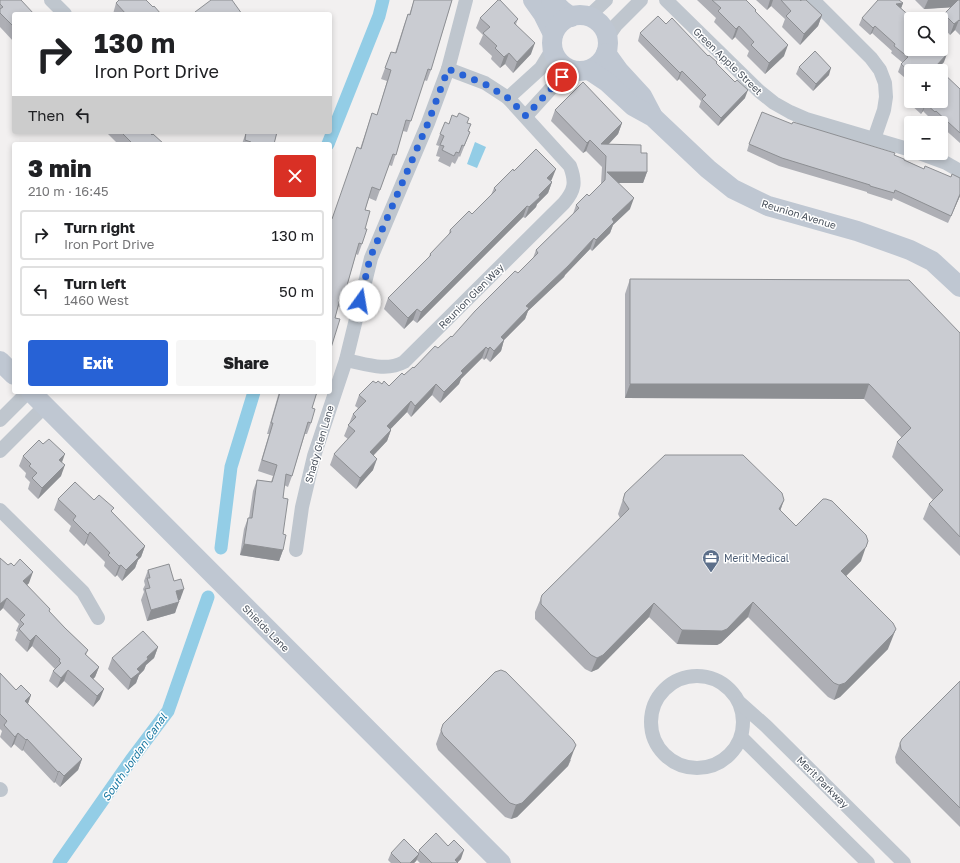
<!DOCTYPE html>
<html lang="en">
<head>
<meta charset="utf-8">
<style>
  :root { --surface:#fff; --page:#f6f6f6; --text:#202124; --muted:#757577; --line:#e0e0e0; --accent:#2762d6 }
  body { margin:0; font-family:"Golos Text",sans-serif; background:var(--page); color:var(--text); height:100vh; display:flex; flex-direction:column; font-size:15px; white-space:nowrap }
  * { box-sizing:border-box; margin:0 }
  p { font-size:13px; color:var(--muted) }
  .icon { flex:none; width:22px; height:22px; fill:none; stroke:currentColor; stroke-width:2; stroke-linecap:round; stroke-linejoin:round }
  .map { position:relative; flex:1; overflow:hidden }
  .sheet { position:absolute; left:12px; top:142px; width:320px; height:252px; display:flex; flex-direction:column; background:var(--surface); border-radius:4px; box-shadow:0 2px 6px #0003 }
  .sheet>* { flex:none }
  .top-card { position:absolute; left:12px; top:12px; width:320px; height:122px; border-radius:4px; box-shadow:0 2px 6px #0003; background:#fff; color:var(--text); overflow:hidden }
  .buttons { position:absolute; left:904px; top:12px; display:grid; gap:8px }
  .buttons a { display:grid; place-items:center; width:44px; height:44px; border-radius:4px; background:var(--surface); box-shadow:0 2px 6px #0003; font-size:20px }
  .pin { position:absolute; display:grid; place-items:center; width:34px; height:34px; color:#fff; margin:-17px; border:2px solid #fff; border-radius:50%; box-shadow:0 1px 4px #0007 }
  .me { position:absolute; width:44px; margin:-22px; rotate:13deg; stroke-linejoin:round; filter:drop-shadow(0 0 3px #0008) }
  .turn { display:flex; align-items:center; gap:14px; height:84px; padding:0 16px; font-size:18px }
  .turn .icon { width:52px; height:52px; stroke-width:2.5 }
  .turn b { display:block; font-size:28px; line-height:34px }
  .then { display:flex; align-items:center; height:38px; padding:0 16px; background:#0003; gap:8px; font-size:15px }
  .round { display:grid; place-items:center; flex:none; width:42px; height:42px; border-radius:4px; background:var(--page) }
  .headline { display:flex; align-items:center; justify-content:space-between; height:68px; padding:0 16px }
  h1 { font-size:24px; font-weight:800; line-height:30px }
  .primary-button { display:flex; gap:8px; margin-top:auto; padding:8px 16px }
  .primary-button a { flex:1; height:46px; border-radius:4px; background:var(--accent); color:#fff; font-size:16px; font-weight:800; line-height:46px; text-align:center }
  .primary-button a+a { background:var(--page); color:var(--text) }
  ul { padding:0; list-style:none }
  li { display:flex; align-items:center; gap:12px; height:50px; margin:0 8px 6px; padding:0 8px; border:2px solid var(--line); border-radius:4px }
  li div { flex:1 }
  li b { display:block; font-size:15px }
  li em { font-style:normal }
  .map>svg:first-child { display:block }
</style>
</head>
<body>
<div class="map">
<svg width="960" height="863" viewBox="0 0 960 863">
  <rect width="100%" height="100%" fill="#f2f0f0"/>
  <polygon fill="#93cde6" points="475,142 486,147 477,168 467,164"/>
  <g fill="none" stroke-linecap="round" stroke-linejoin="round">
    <g stroke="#93cde6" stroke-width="13">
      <polyline points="328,144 379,16 383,0"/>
      <polyline points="221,548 231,467 254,392"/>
      <polyline points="59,863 131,760 168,711 208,597"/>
    </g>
    <g stroke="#bfc6ce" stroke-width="14">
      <polyline points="51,0 65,14"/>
      <polyline points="666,0 759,91 774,103 790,112 806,119 911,150"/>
      <polyline points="813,0 871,58 880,70 885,83 886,97 884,110 874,139"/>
      <polyline points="588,17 606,0"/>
      <polyline points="607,38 616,25 641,0"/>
      <polyline points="508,98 541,68 552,50"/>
      <polyline points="526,116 556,83 572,70"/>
      <polyline points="919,153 946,163 960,171"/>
      <path d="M346 360C366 364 386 372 404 362L564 203C575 190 576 182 570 166L508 98 485 83 448 69"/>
      <polyline points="0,420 28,392"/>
      <polyline points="0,451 45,406"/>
      <polyline points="0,510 83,592 98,618"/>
      <polyline points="296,550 302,507 314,456 346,360 371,258 428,123 448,69 466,0"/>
      <circle cx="697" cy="722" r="46"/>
      <polyline points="740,703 766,726 904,863"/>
      <polyline points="741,737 868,863"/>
      <polyline points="0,789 1,790"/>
    </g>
    <g stroke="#bfc7d2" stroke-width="20">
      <polyline points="533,0 543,14 553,34"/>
      <polyline points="551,0 563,11 571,17"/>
      <circle cx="580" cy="43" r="28"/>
      <polyline points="606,53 619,71 642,96 652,115"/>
      <polyline points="589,70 607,82 633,106 653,117 708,169 733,189 768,206 857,231 910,250 932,261 960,287"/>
      <polyline points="0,361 14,375"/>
      <polyline points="31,392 501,863"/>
    </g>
  </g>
  <g fill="#aeafb5">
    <polygon points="0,0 14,14 14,42 0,27"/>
    <polygon points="414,0 452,0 431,70 427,81 424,80 407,132 403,131 392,166 389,165 376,201 369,198 365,210 365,229 362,244 358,255 356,254 344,296 340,307 338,306 335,318 330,351 332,219 360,149 372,113 377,115 387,81 381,79 391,52 395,53 404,25 408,14 409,15"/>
    <polygon points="697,0 746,0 755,12 784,56 765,74 747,56 749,51 735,37 732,40 714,22 716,18"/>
    <polygon points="756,0 800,0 822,15 818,26 800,45 782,27 785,19 771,6 767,10"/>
    <polygon points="915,0 960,0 960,35 955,30 950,35 941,25 941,23 944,14 951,7 924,9"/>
    <polygon points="116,3 153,7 161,14 113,14"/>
    <polygon points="903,3 901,8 944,62 938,68 911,71 911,83 898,72 901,64 903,63 891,53 892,51 872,33 870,35 859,25 862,18"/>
    <polygon points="480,18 518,19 516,24 531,54 513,73 505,64 500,68 491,59 492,56 479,44 483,35 476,28"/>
    <polygon points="666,24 717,62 717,64 745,98 718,126 699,107 701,101 679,79 677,81 638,41 640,33"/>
    <polygon points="799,67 829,75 813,91 796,74"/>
    <polygon points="960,89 960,143 941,126 941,123 938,123 933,118 932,120 923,111 921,114 910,104 911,101 941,101"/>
    <polygon points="555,110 622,123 618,134 608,145 641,153 647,172 643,183 618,183 630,209 613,225 610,233 592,251 590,249 565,275 564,277 528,311 525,319 504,340 501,351 490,362 486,358 484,360 482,358 461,379 459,384 440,403 432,395 411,417 407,412 390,429 391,430 387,441 374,455 373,470 356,489 330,465 334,454 348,439 344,436 353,414 358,408 355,406 359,395 376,383 382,384 389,386 404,375 452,337 533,258 536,250 573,214 576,205 589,196 601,184 602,167 586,151 583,153 551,121"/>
    <polygon points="467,123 468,131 470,132 460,157 459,156 455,164 452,162 450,167 438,161 440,157 436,156 439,146 436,145 440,134 449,124"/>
    <polygon points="792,124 894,155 924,169 951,177 960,178 960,196 948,223 893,198 892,201 867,193 867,192 779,166 747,151 749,144"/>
    <polygon points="106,132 149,132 164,144 118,144"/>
    <polygon points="246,132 277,132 274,144 242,144"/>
    <polygon points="514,171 552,179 551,181 552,182 548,193 537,204 536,207 525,218 523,217 417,323 413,320 404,329 384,309 388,298 428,259 430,254 448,236 450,230 472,214 491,195 494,188"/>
    <polygon points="630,279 960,333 960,556 923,519 929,504 933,500 892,457 897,442 902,438 864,399 625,398 625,294"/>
    <polygon points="279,392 317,392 312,408 311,423 307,434 305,434 292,476 288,487 284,485 283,498 283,550 279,561 240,555 244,529 248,518 249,518 253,491 257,480 271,482 273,476 258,471 269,434 267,434"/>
    <polygon points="23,456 62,462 61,476 38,499 28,489 30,482 25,477 26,473 19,466"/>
    <polygon points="625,493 784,500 780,511 796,526 861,561 846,576 888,649 840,697 834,700 828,697 748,617 721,643 717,645 677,644 649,617 598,669 591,672 585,669 535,619 535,612 541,598 620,518 618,514"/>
    <polygon points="58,499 94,500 112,513 145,546 141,557 138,560 135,568 122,581 117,575 115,577 104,566 105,562 86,543 84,546 69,531 71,526 54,510"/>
    <polygon points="0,558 8,565 29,583 27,585 49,612 65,628 88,650 86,655 99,667 95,677 93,679 100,699 93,707 64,681 57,688 49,681 53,671 55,669 32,646 27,652 15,640 18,632 16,631 19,624 3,608 0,611"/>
    <polygon points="148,570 174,581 180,600 178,600 175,613 147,621 141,600 144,592 143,589 145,585 144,581"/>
    <polygon points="158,647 154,658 146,665 144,670 139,675 136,683 128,690 108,669 112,658"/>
    <polygon points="0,673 16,690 31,695 28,704 82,759 78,770 60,787 55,782 54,783 23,750 22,751 14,744 11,748 0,737 2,731 0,729"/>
    <polygon points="960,681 960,827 896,763 895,757 900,743"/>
    <polygon points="441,730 571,760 568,766 517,817 511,819 505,817 438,750 436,744"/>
    <polygon points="419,850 461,859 458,862 458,863 420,863 417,860 414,863 391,863 388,860 391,853 418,853"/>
  </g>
  <g fill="#8d8f93">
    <polygon points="770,0 773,0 771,6 767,10"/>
    <polygon points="928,0 960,0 958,7 924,9"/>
    <polygon points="903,3 900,11 896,4"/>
    <polygon points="822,15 818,26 800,45 804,34"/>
    <polygon points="959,20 955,30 950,35 954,24"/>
    <polygon points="739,26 735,37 732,40 736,29"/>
    <polygon points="875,26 872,33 870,35 873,28"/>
    <polygon points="535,43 531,54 513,73 517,62"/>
    <polygon points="788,45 784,56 765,74 769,63"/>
    <polygon points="509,53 505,64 500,68 504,57"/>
    <polygon points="947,54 944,62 935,71 936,66"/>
    <polygon points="831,68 829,75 813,91 816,84"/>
    <polygon points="682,71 679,79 677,81 680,73"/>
    <polygon points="748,90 745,98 718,126 721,118"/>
    <polygon points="926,104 923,111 921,114 924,107"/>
    <polygon points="622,123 618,134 601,152 601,144"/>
    <polygon points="590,140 586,151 583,153 587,143"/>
    <polygon points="556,169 552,179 543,189 547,178"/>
    <polygon points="607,172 647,172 643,183 604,183"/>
    <polygon points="552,182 548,193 537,204 536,207 525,218 529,207 539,195"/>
    <polygon points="960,194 960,196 948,223 951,216"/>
    <polygon points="634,198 630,209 613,225 610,233 592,251 596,240 612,219"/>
    <polygon points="527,206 523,217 417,323 421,312"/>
    <polygon points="594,238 590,249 565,275 564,277 528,311 525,319 504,340 501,351 490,362 494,351 501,337 526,306 568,266"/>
    <polygon points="417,309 413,320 404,329 408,318"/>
    <polygon points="486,347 482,358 461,379 459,384 440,403 444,392 461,371"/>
    <polygon points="490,347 486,358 484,360 488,349"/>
    <polygon points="436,384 432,395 411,417 415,406"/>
    <polygon points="630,384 869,384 864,399 625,398"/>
    <polygon points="411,401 407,412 383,437 387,426"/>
    <polygon points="391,430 387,441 366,463 370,452"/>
    <polygon points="65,454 61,465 59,460"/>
    <polygon points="377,459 373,470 356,489 360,478"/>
    <polygon points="65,465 61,476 38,499 42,488"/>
    <polygon points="784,500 779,514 779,509"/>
    <polygon points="90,532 86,543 84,546 88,535"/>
    <polygon points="868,541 861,561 836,586 841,571"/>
    <polygon points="244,544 283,550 279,561 240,555"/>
    <polygon points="145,546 141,557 138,560 135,568 122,581 126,570 136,555"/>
    <polygon points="121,565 117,575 115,577 119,566"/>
    <polygon points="33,572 29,583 20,592 23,581"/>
    <polygon points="184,589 180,600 172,602 176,591"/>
    <polygon points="7,598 3,608 0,611 0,604"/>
    <polygon points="179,602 175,613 147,621 151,610"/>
    <polygon points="753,602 748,617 721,643 717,645 677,644 682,630"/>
    <polygon points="654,603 649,617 598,669 591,672 597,658"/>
    <polygon points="896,629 888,649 840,697 834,700 839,685"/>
    <polygon points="36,635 32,646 27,652 30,641"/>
    <polygon points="158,647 154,658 146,665 144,670 139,675 136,683 128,690 131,679 137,669 147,657"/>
    <polygon points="99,667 95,677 86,686 90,676"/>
    <polygon points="68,670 64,681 57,688 61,678"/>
    <polygon points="104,689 100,699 93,707 97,696"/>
    <polygon points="31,695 27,706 25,701"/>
    <polygon points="18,733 14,744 11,748 15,737"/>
    <polygon points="27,739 23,750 22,751 26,740"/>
    <polygon points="576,745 568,766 517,817 511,819 516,805"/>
    <polygon points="82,759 78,770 60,787 64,776"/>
    <polygon points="59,771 55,782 54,783 58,772"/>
    <polygon points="464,850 461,859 457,863 455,860"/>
    <polygon points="419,854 416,861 414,863 410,863"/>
  </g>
  <g fill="#caccd2" stroke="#8d8f93">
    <polygon points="0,0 21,0 34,14 14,14 14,27 0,13 0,9 3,7 0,4"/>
    <polygon points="119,0 146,0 153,7 154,6 161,14 126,14 116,3"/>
    <polygon points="211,0 232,0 242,14 196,14 195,12"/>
    <polygon points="414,0 452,0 431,70 428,69 411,121 406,120 396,155 393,154 380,190 372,187 365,210 370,211 365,229 367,229 362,244 359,243 344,296 341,295 335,318 340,319 330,351 330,218 332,219 357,147 361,149 372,113 377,115 391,70 385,68 391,52 396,53 408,14 410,15"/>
    <polygon points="498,0 500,0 518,19 514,23 535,43 517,62 509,53 504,57 495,48 497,46 483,33 490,27 480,18"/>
    <polygon points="712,0 746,0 756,10 755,11 788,45 769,63 751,45 754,42 739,26 736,29 718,11 721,8"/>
    <polygon points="781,0 800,0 801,1 801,0 806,0 822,15 804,34 786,16 791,11"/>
    <polygon points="878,0 899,0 903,3 896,4 913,19 911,19 911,49 941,49 947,54 936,66 941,71 911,71 911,73 901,64 908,57 894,46 895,44 875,26 873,28 862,18"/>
    <polygon points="958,0 960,0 960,21 959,20 954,24 944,14"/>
    <polygon points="658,16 666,24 672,18 708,56 709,55 717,62 716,63 735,82 737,80 748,90 721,118 702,99 706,95 682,71 680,73 640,33"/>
    <polygon points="815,51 831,68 816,84 799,67"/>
    <polygon points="941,71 960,89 960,133 936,111 935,112 926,104 924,107 918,101 941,101"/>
    <polygon points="583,82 622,123 601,144 641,145 641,153 647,153 647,172 607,172 634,198 612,219 614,222 596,240 594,238 568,266 526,306 529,308 501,337 504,340 494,351 490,347 488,349 486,347 461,371 463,373 444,392 436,384 415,406 411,401 387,426 391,430 370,452 377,459 360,478 334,454 355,431 348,425 356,417 353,414 366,401 359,395 373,381 376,383 378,381 382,384 384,381 389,386 402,373 404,375 413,367 414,368 435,346 438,348 451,336 452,337 475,311 515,271 518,273 538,253 536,250 579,208 576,205 587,194 589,196 605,180 606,156 590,140 587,143 555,110"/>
    <polygon points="762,112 792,124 793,122 895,153 894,155 904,159 904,160 924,169 925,166 951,177 952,174 960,178 960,194 951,216 895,190 894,193 870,186 870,185 782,158 749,144"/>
    <polygon points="459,113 469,118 467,123 471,124 468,131 470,132 464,146 462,145 459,153 456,152 454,156 442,150 444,146 440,145 444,136 440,134 445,122 449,124 452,115 457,117"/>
    <polygon points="121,132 149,132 152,135 153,134 164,144 133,144"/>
    <polygon points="246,132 277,132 274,144 251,144 251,142 245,140"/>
    <polygon points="536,149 556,169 547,178 552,182 539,195 540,197 529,207 527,206 421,312 417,309 408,318 388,298 431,255 430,254 451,232 450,230 469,211 472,214 496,190 494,188 513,169 514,171"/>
    <polygon points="630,279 909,280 960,333 960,537 929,504 943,490 897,442 911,428 869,384 630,384"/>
    <polygon points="280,392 317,392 312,408 315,409 311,423 308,422 292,476 286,474 283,498 288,499 283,534 286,535 283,550 244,544 248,518 252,518 257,480 272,482 277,465 262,460 273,423 271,423"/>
    <polygon points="49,439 65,454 59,460 65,465 42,488 32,478 37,473 29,466 31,464 23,456 39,440 43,444"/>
    <polygon points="665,455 743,455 782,493 784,500 779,509 796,526 823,499 826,499 832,501 866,535 868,541 866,547 841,571 893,623 896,629 893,634 845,683 839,685 834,683 753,602 727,629 722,631 682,630 654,603 603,655 597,658 591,655 541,604 541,598 542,595 629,509 623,500 625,493"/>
    <polygon points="75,482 94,500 99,495 114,508 111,511 145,546 136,555 139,557 126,570 121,565 119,566 108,555 110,553 90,532 88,535 73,520 76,516 58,499"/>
    <polygon points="0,558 8,565 11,563 14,566 20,559 33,572 23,581 50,609 49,611 65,628 88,650 85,654 99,667 90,676 104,689 97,696 68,670 61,678 53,671 61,663 59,661 60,659 36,635 30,641 19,629 24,624 20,620 25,615 7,598 0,604"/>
    <polygon points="169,564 174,581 181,579 184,589 176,591 179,602 151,610 145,589 150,588 147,578 150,578 148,570"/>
    <polygon points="143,631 158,647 147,657 148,659 137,669 140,672 131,679 112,658"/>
    <polygon points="501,670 506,672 573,740 576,745 573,751 522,803 516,805 510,803 443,735 441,730 443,724 495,672"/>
    <polygon points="0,673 16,690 21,685 31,695 25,701 82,759 64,776 59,771 58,772 27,739 26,740 18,733 15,737 4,725 7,721 0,714"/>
    <polygon points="960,681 960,808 901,749 900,743 902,739"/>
    <polygon points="436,833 448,846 454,840 464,850 455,860 458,863 432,863 419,850"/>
    <polygon points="404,839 419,854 410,863 401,863 391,853"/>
  </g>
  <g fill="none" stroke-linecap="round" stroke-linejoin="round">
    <polyline stroke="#2762d6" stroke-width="7" stroke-dasharray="0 12.6" points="360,301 370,258 428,123 448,69 485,84 508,98 526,116 562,77"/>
  </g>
  <defs>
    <g id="office-pin" transform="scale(0.9)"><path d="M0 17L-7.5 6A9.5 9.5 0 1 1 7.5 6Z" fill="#5c6f8a" stroke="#fff"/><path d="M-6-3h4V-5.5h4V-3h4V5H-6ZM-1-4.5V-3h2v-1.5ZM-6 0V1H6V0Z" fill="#fff"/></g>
  </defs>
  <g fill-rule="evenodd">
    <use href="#office-pin" x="711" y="558"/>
  </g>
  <g text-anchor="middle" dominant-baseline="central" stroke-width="3" stroke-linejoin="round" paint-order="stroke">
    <g font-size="10" fill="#49515c" stroke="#fff">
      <text transform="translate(728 61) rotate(44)">Green Apple Street</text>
      <text transform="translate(799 214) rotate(17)">Reunion Avenue</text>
      <text transform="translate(471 296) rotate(-45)">Reunion Glen Way</text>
      <text transform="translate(319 444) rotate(-74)">Shady Glen Lane</text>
      <text transform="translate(266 628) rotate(45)">Shields Lane</text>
      <text transform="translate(823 782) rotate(45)">Merit Parkway</text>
    </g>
    <g font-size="10" fill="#4e5e75" stroke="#fff" text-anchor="start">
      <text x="724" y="558">Merit Medical</text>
    </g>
    <g font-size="11" font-style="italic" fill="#1777a1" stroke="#fff">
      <text transform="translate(134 757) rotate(-55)">South Jordan Canal</text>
    </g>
  </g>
</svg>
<div class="buttons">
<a><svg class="icon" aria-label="search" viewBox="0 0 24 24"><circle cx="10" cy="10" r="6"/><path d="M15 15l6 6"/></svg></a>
<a>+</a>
<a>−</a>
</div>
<div class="pin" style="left:562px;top:77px;background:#d93025"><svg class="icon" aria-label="arrive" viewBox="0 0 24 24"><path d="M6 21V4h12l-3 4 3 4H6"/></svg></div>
<svg class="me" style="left:360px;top:301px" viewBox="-20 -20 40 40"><circle r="19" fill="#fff"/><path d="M0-13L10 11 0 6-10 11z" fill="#2762d6"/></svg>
<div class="top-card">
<div class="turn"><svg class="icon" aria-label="right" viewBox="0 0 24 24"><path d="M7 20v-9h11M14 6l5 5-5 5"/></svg><div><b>130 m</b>Iron Port Drive</div></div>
<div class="then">Then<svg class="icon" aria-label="left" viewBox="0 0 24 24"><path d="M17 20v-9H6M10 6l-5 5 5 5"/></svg></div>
</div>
<section class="sheet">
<div class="headline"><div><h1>3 min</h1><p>210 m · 16:45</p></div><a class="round" style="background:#d93025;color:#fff"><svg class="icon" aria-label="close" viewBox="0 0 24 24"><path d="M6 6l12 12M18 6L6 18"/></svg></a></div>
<ul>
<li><svg class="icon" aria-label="right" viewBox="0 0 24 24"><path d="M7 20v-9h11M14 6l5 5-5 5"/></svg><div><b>Turn right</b><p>Iron Port Drive</p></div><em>130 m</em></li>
<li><svg class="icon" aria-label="left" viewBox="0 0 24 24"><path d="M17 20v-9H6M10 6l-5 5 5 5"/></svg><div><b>Turn left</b><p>1460 West</p></div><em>50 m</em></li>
</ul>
<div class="primary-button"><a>Exit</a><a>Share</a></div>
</section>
</div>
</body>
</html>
